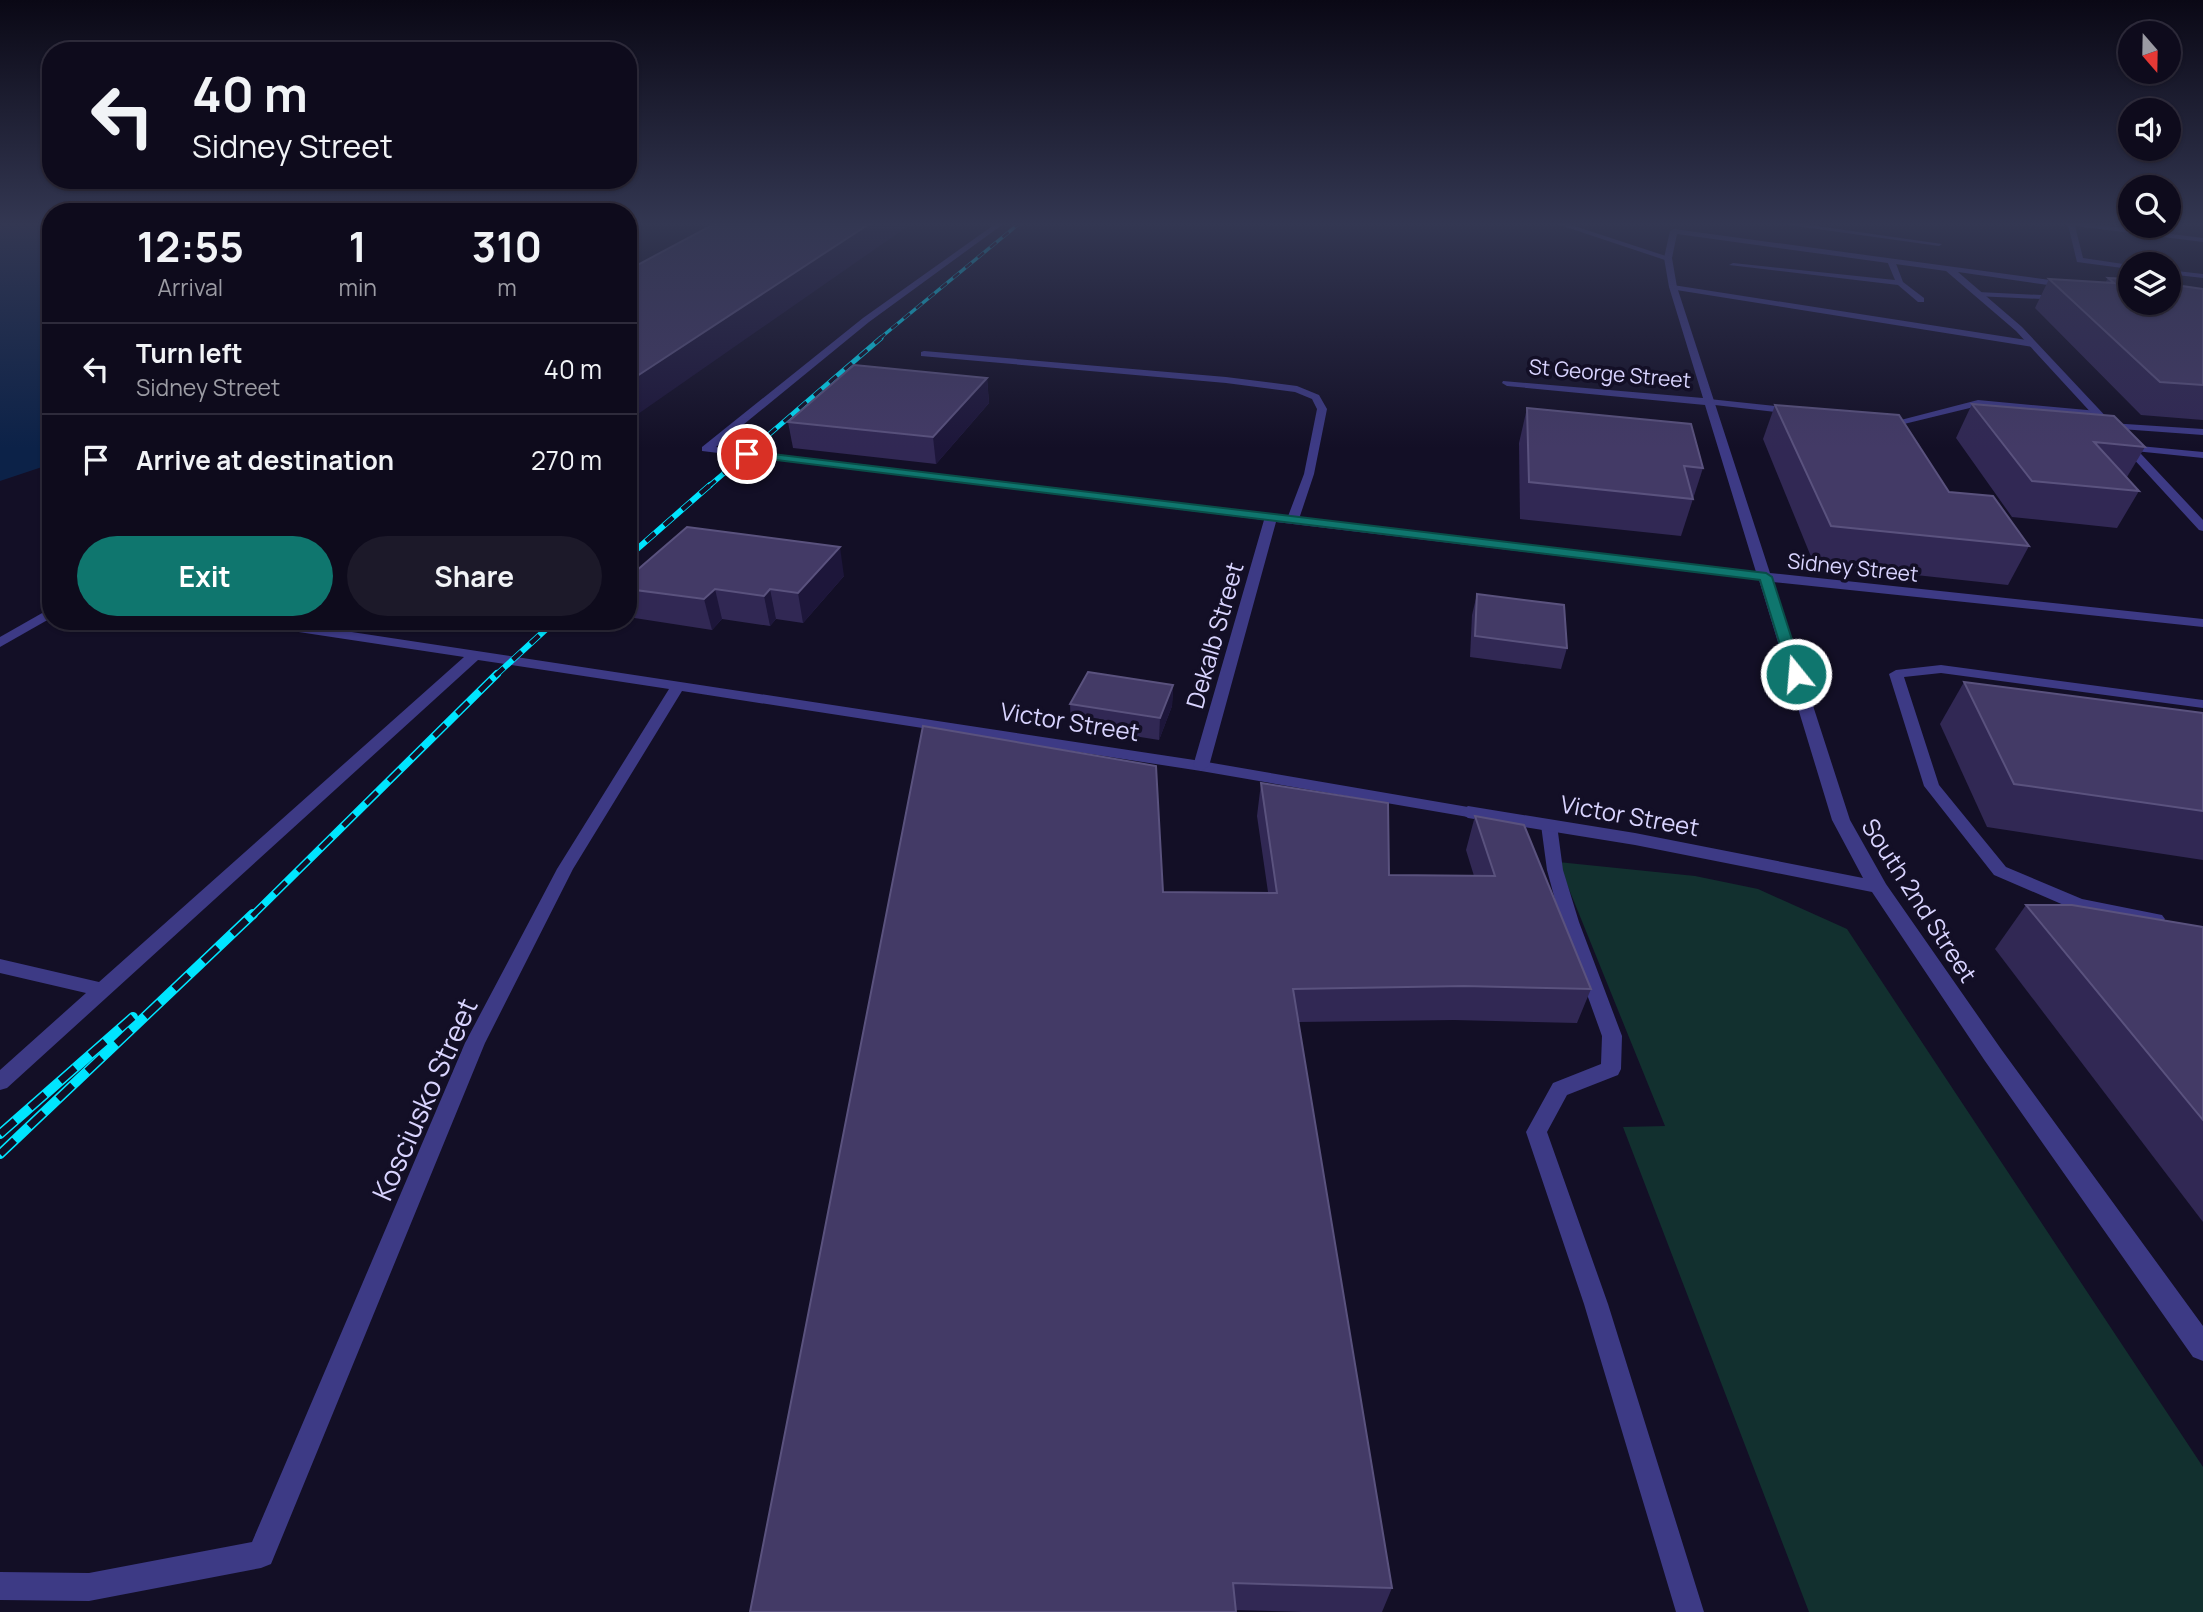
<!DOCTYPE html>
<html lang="en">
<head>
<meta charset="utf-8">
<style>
  :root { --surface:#0e0b1c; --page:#1c1929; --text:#f1f3f6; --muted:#9b9ba3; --line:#2e2b3b; --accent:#0f766e }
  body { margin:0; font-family:Manrope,sans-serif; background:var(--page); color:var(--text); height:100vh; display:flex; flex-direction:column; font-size:26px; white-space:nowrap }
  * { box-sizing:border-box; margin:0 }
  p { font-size:23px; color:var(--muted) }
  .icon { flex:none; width:38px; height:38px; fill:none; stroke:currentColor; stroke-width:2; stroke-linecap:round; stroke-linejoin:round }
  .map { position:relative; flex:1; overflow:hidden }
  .panel { position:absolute; left:42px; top:203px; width:595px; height:427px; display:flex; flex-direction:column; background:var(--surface); border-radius:28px; box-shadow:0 2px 5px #0004,0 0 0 2px var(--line) }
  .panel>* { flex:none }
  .guide { position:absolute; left:42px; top:42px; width:595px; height:147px; border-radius:28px; box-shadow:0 2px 5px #0004,0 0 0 2px var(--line); background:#0e0b1c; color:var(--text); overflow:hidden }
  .needle { width:46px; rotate:160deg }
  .tools { position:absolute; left:2118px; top:21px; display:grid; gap:14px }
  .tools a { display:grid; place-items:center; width:63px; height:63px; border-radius:50%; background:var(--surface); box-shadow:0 2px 5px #0004,0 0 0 2px var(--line); font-size:35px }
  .pin { position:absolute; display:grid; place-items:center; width:60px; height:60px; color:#fff; margin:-30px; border:4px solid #fff; border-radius:50%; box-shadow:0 2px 7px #0007 }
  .me { position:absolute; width:77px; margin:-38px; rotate:343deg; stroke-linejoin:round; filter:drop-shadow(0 0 5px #0008) }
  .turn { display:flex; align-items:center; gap:24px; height:147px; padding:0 35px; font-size:32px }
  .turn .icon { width:91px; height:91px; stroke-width:2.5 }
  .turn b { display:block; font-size:49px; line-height:60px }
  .eta { display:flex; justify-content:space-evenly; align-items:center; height:119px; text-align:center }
  .eta b { font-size:42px; font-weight:700; line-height:49px }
  .button { display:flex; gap:14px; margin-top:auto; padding:14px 35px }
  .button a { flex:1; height:80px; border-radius:42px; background:var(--accent); color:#fff; font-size:28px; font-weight:700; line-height:80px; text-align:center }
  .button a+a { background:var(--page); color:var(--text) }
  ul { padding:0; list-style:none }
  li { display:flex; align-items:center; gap:21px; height:91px; padding:0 35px; border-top:2px solid var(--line) }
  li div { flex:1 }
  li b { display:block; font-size:26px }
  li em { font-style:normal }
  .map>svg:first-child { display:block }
</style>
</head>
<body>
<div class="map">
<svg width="2203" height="1612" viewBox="0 0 2203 1612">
  <rect width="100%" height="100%" fill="#130f26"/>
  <polygon fill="#12302f" points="1558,862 1695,876 1758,889 1847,929 2203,1467 2203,1612 1809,1612 1623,1127 1665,1126"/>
  <polygon fill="#0c2248" points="0,222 51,222 51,464 0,481"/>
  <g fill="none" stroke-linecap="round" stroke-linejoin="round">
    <g fill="#3d3a85" fill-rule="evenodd">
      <polygon points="1551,222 1562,222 1672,258 1665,260"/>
      <polygon points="1767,222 1789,222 1942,244 1939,246"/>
      <polygon points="2053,222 2076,222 2203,238 2203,242 2075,226 2083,258 2130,265 2130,269 2077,262 2068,225"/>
      <polygon points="1891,259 1895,261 1903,282 1924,298 1924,302 1918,302 1898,285 1729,265 1733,263 1895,280 1887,261"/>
      <polygon points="2168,270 2203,274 2203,278 2168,274"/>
      <polygon points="1673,285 2033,341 2037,344 2033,347 1670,289"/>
      <polygon points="1978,292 2062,296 2066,298 2062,300 1975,296"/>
      <polygon points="924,351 1226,377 1297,386 1319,395 1327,409 1314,474 1299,519 1293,522 1287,519 1304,474 1317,409 1312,399 1295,392 1226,383 921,356 921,352"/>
      <polygon points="1709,399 1794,408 1799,411 1794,414 1706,404 1706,400"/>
      <polygon points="1978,400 2098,411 2103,414 2098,417 1978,406 1904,424 1911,434 1906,437 1902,436 1893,422"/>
      <polygon points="2110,423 2203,429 2203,435 2107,428 2105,426"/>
      <polygon points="2129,445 2203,452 2203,458 2125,450 2125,446"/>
      <polygon points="246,621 279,621 1201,761 1468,807 1476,812 1468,817 1201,771 682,691 573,869 485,1043 271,1564 261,1568 89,1601 0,1600 0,1572 89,1573 252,1542 465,1043 557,869 669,689 478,660 7,1088 0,1090 0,1070 86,993 0,973 0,959 99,982 464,657 252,625"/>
      <polygon points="1941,665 2203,700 2203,708 1941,673 1904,677 1939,785 2006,867 2082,899 2162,915 2165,919 2162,923 2156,925 2073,909 1994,875 1924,786 1889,674 1896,670"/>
      <polygon points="1549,820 1557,825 1563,870 1579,922 1622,1036 1621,1069 1618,1075 1567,1095 1547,1132 1608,1304 1704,1612 1676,1612 1584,1304 1526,1132 1553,1083 1601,1064 1602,1036 1561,922 1547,870 1541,825"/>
    </g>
    <g fill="#3d3a85" fill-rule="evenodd">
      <polygon points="998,222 1006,222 869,322 716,447 1756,572 1705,405 1507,386 1502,383 1503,381 1703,398 1669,287 1664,258 1670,231 1674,229 2072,283 2069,288 1958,272 2022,327 2203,520 2203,531 2199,530 2016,331 1946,271 1677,234 1672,258 1677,287 1770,573 2203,619 2203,627 1773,582 1850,820 1886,884 2001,1049 2203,1326 2203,1361 2193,1357 1985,1061 1872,892 1635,845 1468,818 1459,812 1468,806 1635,833 1863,878 1832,820 1759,580 1276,522 1209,766 1201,771 1193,766 1264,520 702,451 702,447 863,318"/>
      <polygon points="51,608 51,618 0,647 0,637"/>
    </g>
    <g stroke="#00e5ff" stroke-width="3.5">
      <polyline id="rail-far4" points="879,339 1021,222"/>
    </g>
    <g stroke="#00e5ff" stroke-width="5">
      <polyline id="rail-far3" points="708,487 881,338"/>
    </g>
    <g stroke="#00e5ff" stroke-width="6">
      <g id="rail-far2">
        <polyline points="628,557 710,485"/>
        <polyline points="495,676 555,621"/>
      </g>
    </g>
    <g stroke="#00e5ff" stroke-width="8">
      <polyline id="rail-far1" points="252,916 497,674"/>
    </g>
    <g stroke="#00e5ff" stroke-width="10">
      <g id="rail">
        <polyline points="0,1134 133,1017"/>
        <polyline points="0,1154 253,914"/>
      </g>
    </g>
    <use href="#rail-far4" stroke="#130f26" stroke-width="2.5" stroke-dasharray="8" stroke-linecap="butt"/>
    <use href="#rail-far3" stroke="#130f26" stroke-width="3.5" stroke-dasharray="10" stroke-linecap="butt"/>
    <use href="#rail-far2" stroke="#130f26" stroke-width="4.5" stroke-dasharray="12" stroke-linecap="butt"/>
    <use href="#rail-far1" stroke="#130f26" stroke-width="5" stroke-dasharray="16" stroke-linecap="butt"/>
    <use href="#rail" stroke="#130f26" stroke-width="7" stroke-dasharray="20" stroke-linecap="butt"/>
  </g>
  <g fill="#312854">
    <polygon points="2108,278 2203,289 2203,420 2141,415 2035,308 2049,279 2105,283"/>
    <polygon points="987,378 989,403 936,464 793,448 788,422"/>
    <polygon points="1972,404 2145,447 2127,477 2139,491 2117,528 2012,517 1956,438"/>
    <polygon points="1775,405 1949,492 2029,546 2008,585 1814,564 1763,439"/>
    <polygon points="1527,408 1703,468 1681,536 1520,519 1519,443"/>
    <polygon points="844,576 803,623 776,619 770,626 722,619 712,630 628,617 628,578"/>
    <polygon points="1477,594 1567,648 1561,669 1470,657 1472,615"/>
    <polygon points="1964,682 2203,713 2203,860 1987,827 1940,724"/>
    <polygon points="1173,685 1172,706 1159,740 1071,726 1070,704"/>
    <polygon points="1261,783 1389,875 1474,876 1466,850 1475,816 1591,989 1577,1023 1454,1020 1298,1022 1392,1588 1382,1612 1302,1612 1236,1610 750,1612 1163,892 1268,892 1257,816"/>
    <polygon points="2026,905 2203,927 2203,1222 1995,949"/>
  </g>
  <g fill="#1d163a">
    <polygon points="872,222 914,222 628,421 628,382"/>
    <polygon points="987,378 989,403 936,464 933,437"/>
    <polygon points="840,547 844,576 803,623 798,593"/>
    <polygon points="715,589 722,619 712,630 704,599"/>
    <polygon points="770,589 776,619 770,626 764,596"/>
    <polygon points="1173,685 1172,706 1159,740 1160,718"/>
  </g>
  <g fill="#433a66" stroke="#5a527e" stroke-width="2">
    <polygon points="718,222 872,222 628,382 628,270"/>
    <polygon points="2108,278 2130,279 2130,303 2168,303 2168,284 2203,289 2203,385 2160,382 2049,279 2114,283"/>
    <polygon points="854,365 987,378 933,437 788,422"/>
    <polygon points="1972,404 2114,416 2145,447 2094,442 2139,491 2032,481"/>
    <polygon points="1775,405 1899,415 1949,492 1993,496 2029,546 1831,526"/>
    <polygon points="1527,408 1691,424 1703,468 1684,466 1693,499 1529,482"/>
    <polygon points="687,527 840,547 798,593 770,589 764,596 715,589 704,599 628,589 628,578"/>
    <polygon points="1477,594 1564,605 1567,648 1475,636"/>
    <polygon points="1088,672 1173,685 1160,718 1070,704"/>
    <polygon points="1964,682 2203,713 2203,811 2014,784"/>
    <polygon points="923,726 1156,766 1163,892 1277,893 1261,783 1388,803 1389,875 1495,876 1475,816 1524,825 1591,989 1464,986 1293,989 1392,1588 1233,1583 1236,1612 750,1612"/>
    <polygon points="2026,905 2072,905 2203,927 2203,1120"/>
  </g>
  <linearGradient id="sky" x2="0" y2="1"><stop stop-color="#0a0815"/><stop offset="0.5" stop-color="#333752"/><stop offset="1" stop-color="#333752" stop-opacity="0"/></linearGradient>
  <rect width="2203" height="448" fill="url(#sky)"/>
  <polygon fill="#0f766e" stroke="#0a4d48" stroke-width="2" points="747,451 1766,573 1772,577 1803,674 1796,678 1789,674 1760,580 743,456 742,454"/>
  <g text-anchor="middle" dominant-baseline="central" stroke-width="7" stroke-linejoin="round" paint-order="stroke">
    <g font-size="21" fill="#d9d4ff" stroke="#130f26">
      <text transform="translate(1610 373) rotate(5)">St George Street</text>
      <text transform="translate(1853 567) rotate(6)">Sidney Street</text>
    </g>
    <g font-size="24" fill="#d9d4ff" stroke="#130f26">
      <text transform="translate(1214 635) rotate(-74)">Dekalb Street</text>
      <text transform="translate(1070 721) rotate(9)">Victor Street</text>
      <text transform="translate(1630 815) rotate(10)">Victor Street</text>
      <text transform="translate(1920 900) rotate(57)">South 2nd Street</text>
    </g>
    <g font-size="28" fill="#d9d4ff" stroke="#130f26">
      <text transform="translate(424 1099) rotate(-66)">Kosciusko Street</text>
    </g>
  </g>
</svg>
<div class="tools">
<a><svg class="needle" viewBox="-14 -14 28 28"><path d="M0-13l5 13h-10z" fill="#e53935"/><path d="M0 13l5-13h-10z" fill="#9b9ba3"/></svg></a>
<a><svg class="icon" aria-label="sound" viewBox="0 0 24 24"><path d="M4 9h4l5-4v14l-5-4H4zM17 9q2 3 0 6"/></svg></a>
<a><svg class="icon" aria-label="search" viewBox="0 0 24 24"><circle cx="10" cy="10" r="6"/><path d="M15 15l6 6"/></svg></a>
<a><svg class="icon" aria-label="layers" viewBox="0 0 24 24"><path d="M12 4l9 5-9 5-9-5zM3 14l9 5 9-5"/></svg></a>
</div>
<div class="pin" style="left:747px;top:454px;background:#d93025"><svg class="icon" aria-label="arrive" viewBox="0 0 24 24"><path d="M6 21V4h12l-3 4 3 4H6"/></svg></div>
<svg class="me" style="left:1796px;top:674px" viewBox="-20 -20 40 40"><circle r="17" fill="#0f766e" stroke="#fff" stroke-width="3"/><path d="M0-11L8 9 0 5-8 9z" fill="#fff"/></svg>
<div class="guide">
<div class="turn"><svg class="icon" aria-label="left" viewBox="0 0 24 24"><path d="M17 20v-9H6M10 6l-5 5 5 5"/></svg><div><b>40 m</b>Sidney Street</div></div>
</div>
<section class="panel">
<div class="eta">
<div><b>12:55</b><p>Arrival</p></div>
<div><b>1</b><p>min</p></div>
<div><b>310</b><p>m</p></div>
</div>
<ul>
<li><svg class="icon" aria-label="left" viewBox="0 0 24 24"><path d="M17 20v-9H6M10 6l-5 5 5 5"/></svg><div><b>Turn left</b><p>Sidney Street</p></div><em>40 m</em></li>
<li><svg class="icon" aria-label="arrive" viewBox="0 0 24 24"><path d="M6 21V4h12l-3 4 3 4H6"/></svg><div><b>Arrive at destination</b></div><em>270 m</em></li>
</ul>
<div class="button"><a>Exit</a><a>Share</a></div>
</section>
</div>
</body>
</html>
